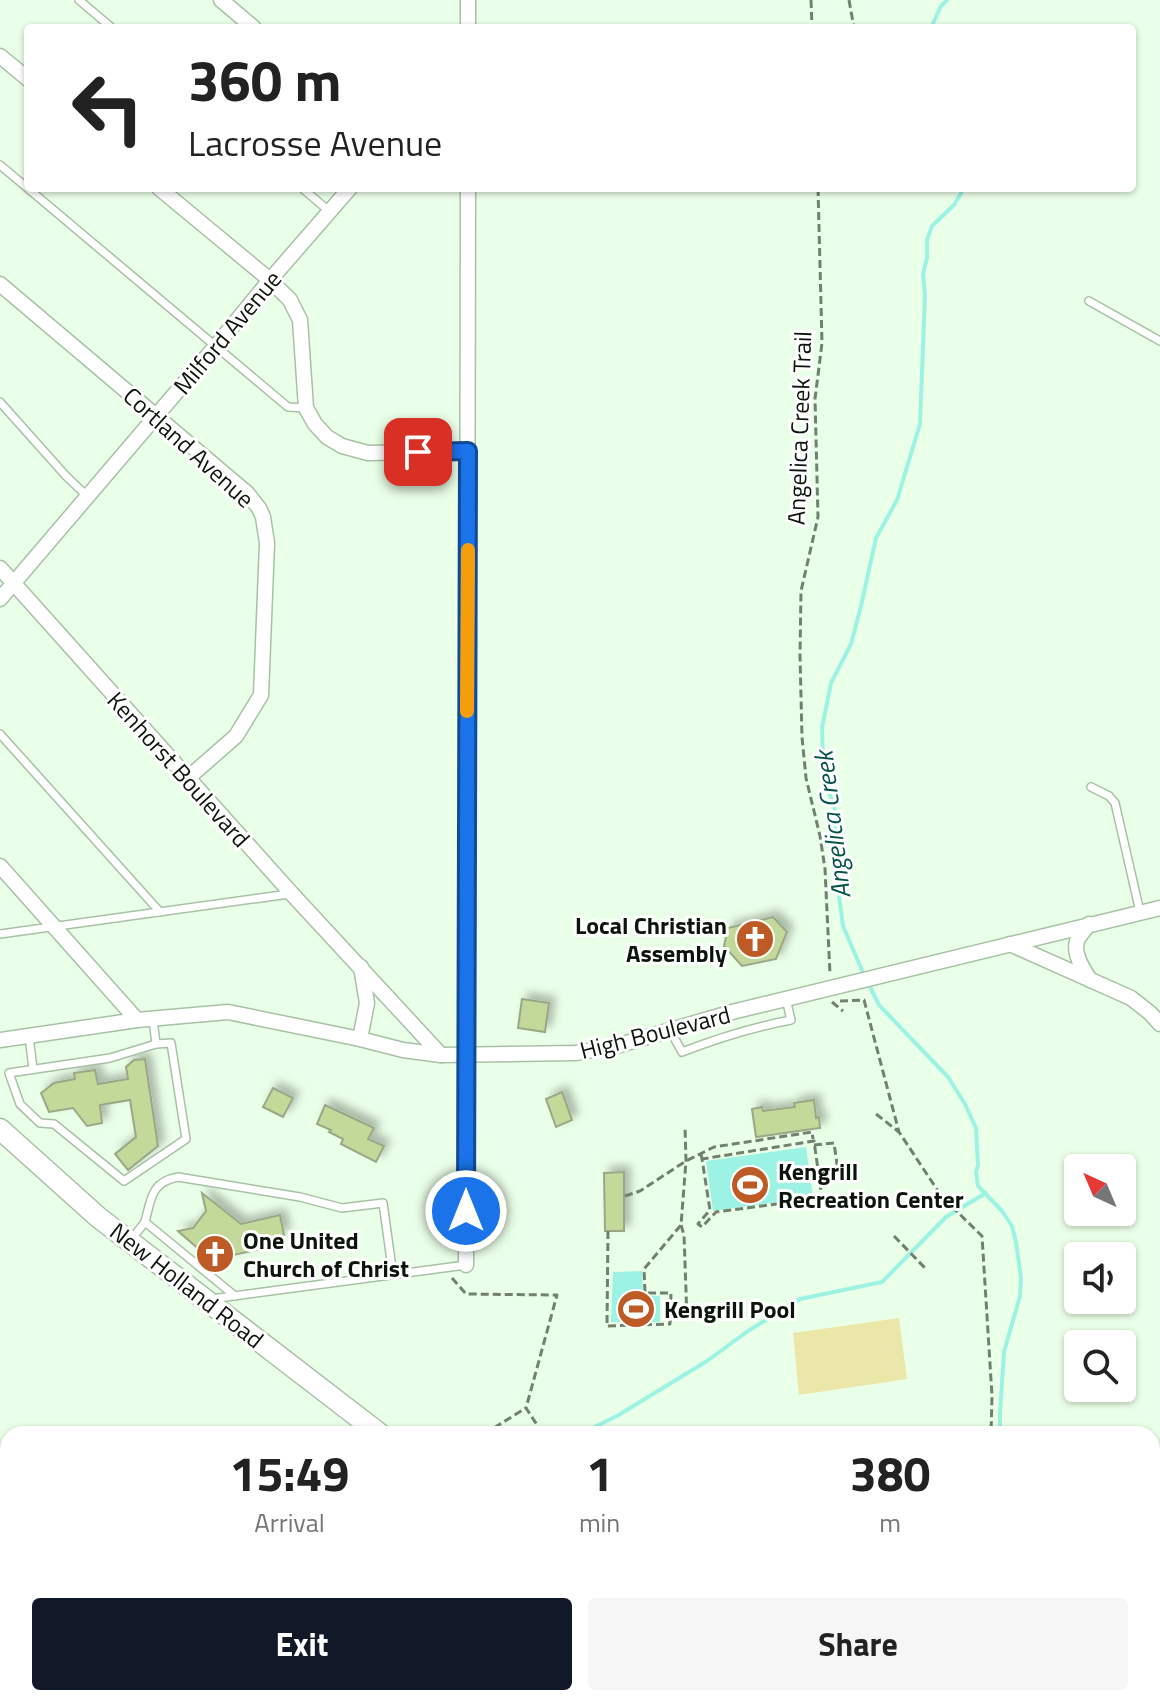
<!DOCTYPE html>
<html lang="en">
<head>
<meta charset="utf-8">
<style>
  :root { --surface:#fff; --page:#f6f6f6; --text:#222; --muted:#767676; --accent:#111827 }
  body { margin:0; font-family:"Titillium Web",sans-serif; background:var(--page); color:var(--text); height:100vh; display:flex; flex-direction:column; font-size:30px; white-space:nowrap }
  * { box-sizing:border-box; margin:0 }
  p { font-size:26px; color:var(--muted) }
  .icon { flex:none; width:44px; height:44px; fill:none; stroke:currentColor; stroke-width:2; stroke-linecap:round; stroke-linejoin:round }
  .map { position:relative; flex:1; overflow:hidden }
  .details { position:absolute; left:0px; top:1426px; width:1160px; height:280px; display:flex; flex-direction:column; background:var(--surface); border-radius:24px 24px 0 0; box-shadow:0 2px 6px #0004 }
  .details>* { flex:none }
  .top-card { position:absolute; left:24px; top:24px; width:1112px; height:168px; border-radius:8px; box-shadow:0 2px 6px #0004; background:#fff; color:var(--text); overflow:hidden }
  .needle { width:52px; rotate:316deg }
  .fabs { position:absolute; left:1064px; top:1154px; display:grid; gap:16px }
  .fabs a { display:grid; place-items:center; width:72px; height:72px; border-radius:8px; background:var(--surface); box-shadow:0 2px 6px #0004; font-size:40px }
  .pin { position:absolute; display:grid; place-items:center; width:68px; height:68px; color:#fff; margin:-34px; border-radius:16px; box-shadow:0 4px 12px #0006 }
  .me { position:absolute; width:88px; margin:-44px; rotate:0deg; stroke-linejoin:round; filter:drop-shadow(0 0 6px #0008) }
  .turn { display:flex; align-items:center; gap:28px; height:168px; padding:0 32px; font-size:36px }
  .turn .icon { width:104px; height:104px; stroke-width:2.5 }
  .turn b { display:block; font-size:56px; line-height:68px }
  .eta { display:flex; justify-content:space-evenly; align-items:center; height:136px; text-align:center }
  .eta b { font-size:48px; font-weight:700; line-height:56px }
  .primary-button { display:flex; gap:16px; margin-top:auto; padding:16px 32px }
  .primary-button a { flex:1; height:92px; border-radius:8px; background:var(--accent); color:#fff; font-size:32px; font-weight:700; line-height:92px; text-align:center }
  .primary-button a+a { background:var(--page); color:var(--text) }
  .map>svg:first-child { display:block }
</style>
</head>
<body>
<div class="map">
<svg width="1160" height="1706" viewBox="0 0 1160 1706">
  <defs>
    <filter id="shadow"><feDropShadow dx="6" dy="-6" stdDeviation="4" flood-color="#0004"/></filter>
  </defs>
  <rect width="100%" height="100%" fill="#eaffe8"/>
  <polygon fill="#ebe7a9" points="899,1318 907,1379 799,1395 793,1333"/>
  <g fill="#9cf3e4">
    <polygon points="806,1147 813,1197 713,1211 706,1161"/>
    <polygon points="642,1271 643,1295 660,1296 660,1322 611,1322 613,1272"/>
  </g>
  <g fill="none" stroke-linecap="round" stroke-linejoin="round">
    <g stroke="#9cf3e4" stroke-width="4">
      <polyline points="931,28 941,6 947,0"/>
      <polyline points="864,975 843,926 839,896 840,861 835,834 836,813 828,789 823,763 822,728 831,683 851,644 861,606 876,538 897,500 920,424 925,294 923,274 927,258 927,240 932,226 954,205 964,188"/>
      <polyline points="868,983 879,1005 948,1077 965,1104 976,1128 978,1165 976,1172 978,1186 1002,1211 1012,1226 1016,1242 1021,1278 1020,1296 1004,1352 1000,1413 1000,1434"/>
      <polyline points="580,1434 617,1416 707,1361 748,1331 800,1299 882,1282 946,1217 986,1193"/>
      <polyline points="1019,1698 1039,1706"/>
      <polyline points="351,1706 354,1698"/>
    </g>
  </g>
  <g fill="#c3d999" stroke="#9ba686" stroke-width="2" filter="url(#shadow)">
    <polygon points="773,917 787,932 776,959 742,966 724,946 728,928"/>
    <polygon points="522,999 549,1003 545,1032 518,1028"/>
    <polygon points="145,1059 158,1146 128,1170 115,1154 136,1137 130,1100 100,1105 102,1123 87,1126 73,1108 49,1112 41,1093 54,1083 75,1079 74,1073 95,1070 98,1084 128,1079 126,1067 134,1060"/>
    <polygon points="273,1088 293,1098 283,1117 263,1107"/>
    <polygon points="562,1092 572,1120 556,1127 546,1099"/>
    <polygon points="814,1100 816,1118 819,1117 820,1128 756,1137 752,1109 762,1107 763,1111 795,1107 794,1103"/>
    <polygon points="325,1105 374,1128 368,1139 384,1146 376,1162 341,1144 343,1139 329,1132 331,1130 317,1124"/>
    <polygon points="624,1172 624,1231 605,1231 604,1173"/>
    <polygon points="202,1193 241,1224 280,1215 284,1235 273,1237 274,1246 211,1260 178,1231 193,1228 206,1211"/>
  </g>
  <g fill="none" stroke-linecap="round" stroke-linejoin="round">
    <g stroke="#a8c1a6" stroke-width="10">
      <g id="service">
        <polyline points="79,0 112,28"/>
        <polyline points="0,165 288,407 306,408"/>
        <polyline points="302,188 329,211"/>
        <polyline points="1089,301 1160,341"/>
        <polyline points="0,402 66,476 88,497"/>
        <polyline points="0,734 160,912"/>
        <polyline points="1091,787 1109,796 1115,803 1140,912"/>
        <polyline points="0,934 289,894"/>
        <polyline points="153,1019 156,1044"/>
        <path d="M670 1030 682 1052C718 1038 753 1027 791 1020L786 999"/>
        <polyline points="29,1036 33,1069"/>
        <polygon points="171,1043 186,1139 124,1181 54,1124 40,1123 20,1104 9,1073 110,1058 156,1044"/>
        <path d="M145 1222C151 1199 151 1182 178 1177L300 1197 342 1208 383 1203 393 1275"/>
        <polyline points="131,1240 145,1222 235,1296"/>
        <polyline points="211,1299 466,1265"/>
        <polyline points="1152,1592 1160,1589"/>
        <polyline points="0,1598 8,1595"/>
        <polyline points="654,1706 661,1698"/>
      </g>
    </g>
    <g stroke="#a8c1a6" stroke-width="17">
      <g id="minor">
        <polyline points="221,0 254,28"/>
        <polyline points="468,0 468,28"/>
        <polyline points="0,56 28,79"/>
        <polyline points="159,188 270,280 290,300 300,320 306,408 315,424 327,437 342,446 368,453 468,451"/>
        <polyline points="0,284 247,493 259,508 263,517 267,543 261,695 236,736 188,778"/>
        <polyline points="0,568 292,894 441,1055"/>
        <polyline points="0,599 215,347 270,280 350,188"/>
        <polyline points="0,866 137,1020"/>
        <path d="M1089 924C1086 929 1079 935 1077 941 1073 954 1083 969 1090 980"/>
        <polyline points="1010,944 1131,998 1150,1013 1160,1024"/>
        <polyline points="360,1039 367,1003 361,967"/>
        <polyline points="0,1040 137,1020 228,1012 360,1039 403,1050 441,1055 576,1053 616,1046 736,1011 1160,908"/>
        <polyline points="466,1265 468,188"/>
        <polyline points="0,1484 8,1493"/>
        <polyline points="0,1699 8,1696"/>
      </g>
    </g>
    <g stroke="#a8c1a6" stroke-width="23">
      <g id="secondary">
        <polyline points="0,1129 98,1217 380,1434"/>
        <polyline points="700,1698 708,1706"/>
      </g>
    </g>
    <g stroke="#728070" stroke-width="3" stroke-dasharray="8 4" stroke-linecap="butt">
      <polyline points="811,0 812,28"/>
      <polyline points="849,0 854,28"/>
      <polyline points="818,188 822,343 815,399 818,517 801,591 800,656 802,737 806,778 820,836 825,869 830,974"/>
      <polyline points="840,1001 864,1000 899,1132 942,1197 982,1236 992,1396 991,1434"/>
      <polyline points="832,1002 843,1011"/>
      <polyline points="876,1114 899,1132"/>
      <polyline points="814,1145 834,1143 838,1171 818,1174"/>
      <polyline points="701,1154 702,1159 710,1210 698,1224 702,1227 716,1212 822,1198 814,1141 702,1159"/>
      <polyline points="625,1196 640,1191 686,1161 714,1147 812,1132 813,1139"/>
      <polyline points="681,1225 684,1235 687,1320"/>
      <polyline points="608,1231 607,1326 670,1324 671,1293 645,1293 644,1269 681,1225 686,1161 685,1127"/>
      <polyline points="894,1236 926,1269"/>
      <polyline points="452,1278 466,1294 557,1295 526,1408 543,1434"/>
      <polyline points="484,1434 526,1408"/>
      <polyline points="195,1698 199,1706"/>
      <polyline points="481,1698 482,1698"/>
      <polyline points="963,1698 970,1706"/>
      <polyline points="262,1706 273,1698"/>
      <polyline points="389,1706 401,1698"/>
      <polyline points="458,1706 467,1698"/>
    </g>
    <use href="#service" stroke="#fff" stroke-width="7"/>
    <use href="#minor" stroke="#fff" stroke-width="14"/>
    <use href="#secondary" stroke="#fff" stroke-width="20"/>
  </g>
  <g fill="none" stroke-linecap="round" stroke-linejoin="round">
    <g stroke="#114b97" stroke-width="20">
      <polyline id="route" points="418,452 468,451 466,1211"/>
    </g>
    <use href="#route" stroke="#1a73e8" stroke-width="14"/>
    <polyline stroke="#f59e0b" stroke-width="14" points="467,711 468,550"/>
  </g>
  <defs>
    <g id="church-disc" transform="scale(2)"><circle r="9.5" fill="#be5a25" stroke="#fff"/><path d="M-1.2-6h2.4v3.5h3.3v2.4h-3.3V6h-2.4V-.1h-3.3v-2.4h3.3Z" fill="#fff"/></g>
    <g id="stadium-disc" transform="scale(2)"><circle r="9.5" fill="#be5a25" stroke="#fff"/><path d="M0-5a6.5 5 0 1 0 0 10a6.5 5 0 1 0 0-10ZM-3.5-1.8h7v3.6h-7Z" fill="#fff"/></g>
  </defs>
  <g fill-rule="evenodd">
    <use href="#church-disc" x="755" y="939"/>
    <use href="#stadium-disc" x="750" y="1185"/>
    <use href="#church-disc" x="215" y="1254"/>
    <use href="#stadium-disc" x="636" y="1309"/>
  </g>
  <g text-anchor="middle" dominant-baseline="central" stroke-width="6" stroke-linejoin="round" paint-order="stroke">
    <g font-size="24" fill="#0c150b" stroke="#fff">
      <text transform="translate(227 332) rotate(-50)">Milford Avenue</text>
      <text transform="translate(799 428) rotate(-88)">Angelica Creek Trail</text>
      <text transform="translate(189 447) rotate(42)">Cortland Avenue</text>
      <text transform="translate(179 769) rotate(48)">Kenhorst Boulevard</text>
      <text transform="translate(655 1032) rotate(-14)">High Boulevard</text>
      <text transform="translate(187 1285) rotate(38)">New Holland Road</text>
    </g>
    <g font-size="24" font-weight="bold" fill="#0c150b" stroke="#fff" text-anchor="start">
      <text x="727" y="925" text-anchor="end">Local Christian<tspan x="727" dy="28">Assembly</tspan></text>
      <text x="778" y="1171">Kengrill<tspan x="778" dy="28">Recreation Center</tspan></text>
      <text x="243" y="1240">One United<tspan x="243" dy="28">Church of Christ</tspan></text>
      <text x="664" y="1309">Kengrill Pool</text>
    </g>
    <g font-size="26" font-style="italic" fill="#03534a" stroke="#fff">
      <text transform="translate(832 825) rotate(-97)">Angelica Creek</text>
    </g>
  </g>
</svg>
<div class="fabs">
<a><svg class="needle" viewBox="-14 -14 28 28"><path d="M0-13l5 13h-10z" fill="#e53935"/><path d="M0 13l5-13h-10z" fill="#767676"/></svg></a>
<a><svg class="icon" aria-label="sound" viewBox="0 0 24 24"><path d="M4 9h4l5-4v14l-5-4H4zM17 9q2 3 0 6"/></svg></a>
<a><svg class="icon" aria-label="search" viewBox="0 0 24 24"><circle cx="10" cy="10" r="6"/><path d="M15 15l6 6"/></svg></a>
</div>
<div class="pin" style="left:418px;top:452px;background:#d93025"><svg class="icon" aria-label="arrive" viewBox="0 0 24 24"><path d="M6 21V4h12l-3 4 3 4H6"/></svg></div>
<svg class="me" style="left:466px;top:1211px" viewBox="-20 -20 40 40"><circle r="17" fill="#1a73e8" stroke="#fff" stroke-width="3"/><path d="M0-11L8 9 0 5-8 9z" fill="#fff"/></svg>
<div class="top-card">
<div class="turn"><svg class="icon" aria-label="left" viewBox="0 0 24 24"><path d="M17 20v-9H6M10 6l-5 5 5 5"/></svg><div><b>360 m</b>Lacrosse Avenue</div></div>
</div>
<section class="details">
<div class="eta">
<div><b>15:49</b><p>Arrival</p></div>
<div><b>1</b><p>min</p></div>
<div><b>380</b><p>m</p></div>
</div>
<div class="primary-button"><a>Exit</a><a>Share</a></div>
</section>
</div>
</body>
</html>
